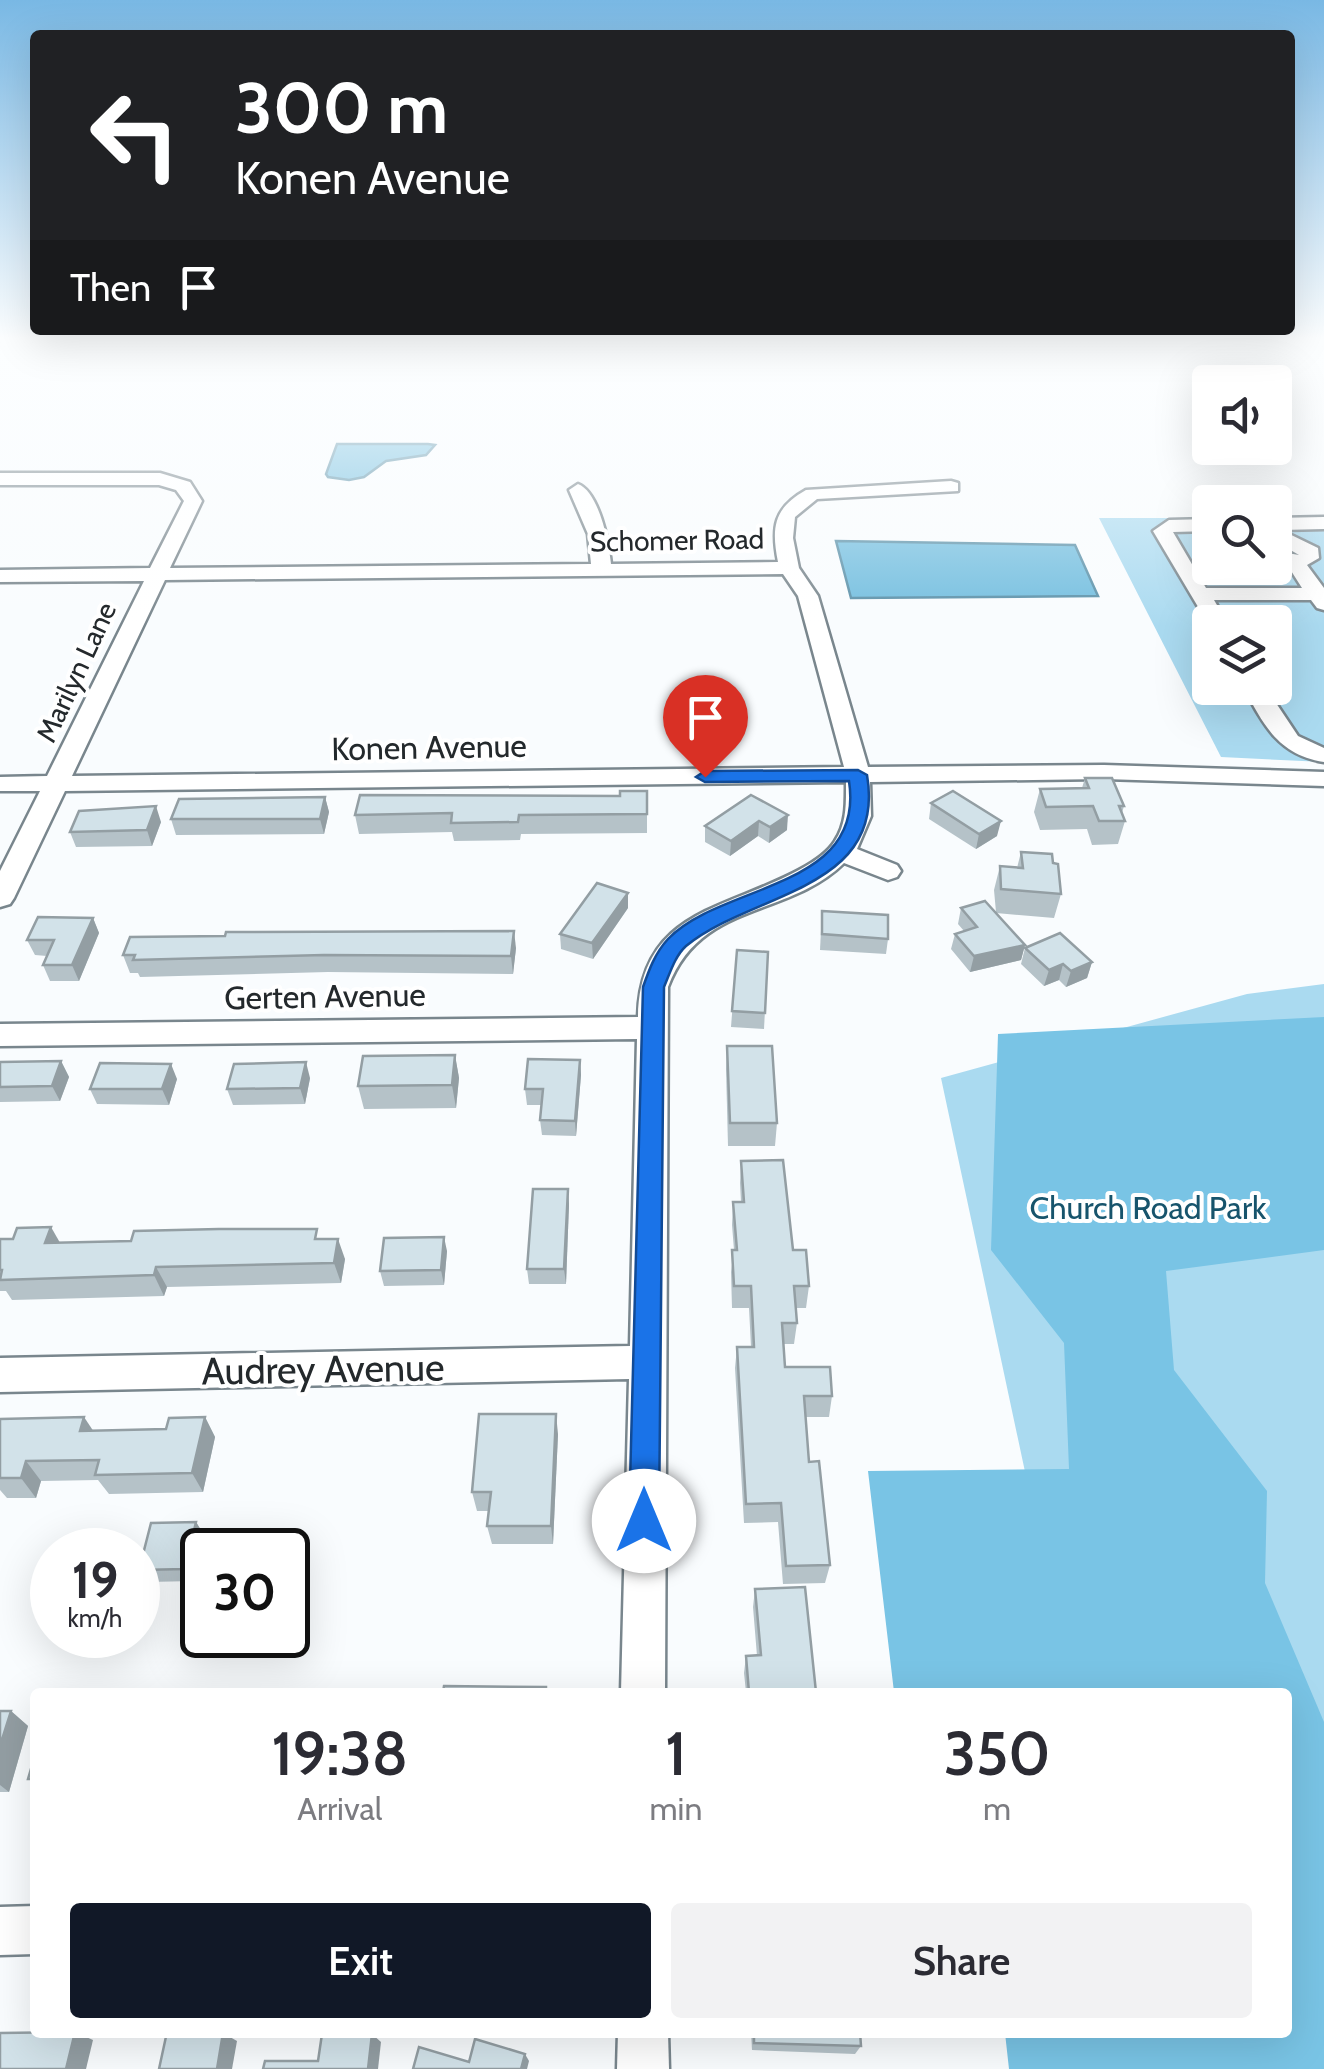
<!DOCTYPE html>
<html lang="en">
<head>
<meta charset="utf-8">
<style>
  :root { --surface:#fff; --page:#f2f2f3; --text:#2b2b33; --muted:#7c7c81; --accent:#111827 }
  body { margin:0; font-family:Cabin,sans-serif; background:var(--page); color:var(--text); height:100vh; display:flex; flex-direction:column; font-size:38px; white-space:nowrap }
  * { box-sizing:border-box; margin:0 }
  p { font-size:32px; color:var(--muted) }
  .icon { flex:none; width:55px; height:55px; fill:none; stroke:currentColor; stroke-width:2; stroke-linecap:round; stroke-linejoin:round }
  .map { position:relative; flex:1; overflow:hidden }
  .sheet { position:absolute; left:30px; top:1688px; width:1262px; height:350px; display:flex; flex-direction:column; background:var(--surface); border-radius:10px; box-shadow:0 10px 40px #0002 }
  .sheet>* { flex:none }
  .hud { position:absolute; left:30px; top:30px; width:1265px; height:305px; border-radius:10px; box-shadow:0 10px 40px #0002; background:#202124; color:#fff; overflow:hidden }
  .buttons { position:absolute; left:1192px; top:365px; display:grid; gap:20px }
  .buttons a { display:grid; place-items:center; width:100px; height:100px; border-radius:10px; background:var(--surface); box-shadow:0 10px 40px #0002; font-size:50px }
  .speed { position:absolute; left:30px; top:1528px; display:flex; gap:20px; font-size:50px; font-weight:700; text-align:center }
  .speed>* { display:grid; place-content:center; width:130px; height:130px; border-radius:50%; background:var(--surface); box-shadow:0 10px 40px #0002; line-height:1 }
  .speed small { font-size:25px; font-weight:400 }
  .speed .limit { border:5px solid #111; border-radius:15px; background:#fff; color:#111 }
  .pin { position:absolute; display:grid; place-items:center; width:85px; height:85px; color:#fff; margin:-102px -42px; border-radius:50% 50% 50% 0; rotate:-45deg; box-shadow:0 0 10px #0007 }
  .pin .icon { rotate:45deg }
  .me { position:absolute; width:110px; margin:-55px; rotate:0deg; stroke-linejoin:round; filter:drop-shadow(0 0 8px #0008) }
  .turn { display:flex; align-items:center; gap:35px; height:210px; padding:0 40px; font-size:45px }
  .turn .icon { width:130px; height:130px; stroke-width:2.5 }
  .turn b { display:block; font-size:70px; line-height:85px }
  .then { display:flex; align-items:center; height:95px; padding:0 40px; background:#0003; gap:20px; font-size:38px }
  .eta { display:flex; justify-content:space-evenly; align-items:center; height:170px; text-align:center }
  .eta b { font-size:60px; font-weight:600; line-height:70px }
  .primary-button { display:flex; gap:20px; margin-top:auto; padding:20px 40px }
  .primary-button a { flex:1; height:115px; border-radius:10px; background:var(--accent); color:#fff; font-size:40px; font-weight:600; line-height:115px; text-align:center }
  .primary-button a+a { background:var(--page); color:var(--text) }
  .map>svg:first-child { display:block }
</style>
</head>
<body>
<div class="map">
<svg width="1324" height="2069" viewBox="0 0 1324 2069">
  <rect width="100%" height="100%" fill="#f9fcfe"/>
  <g fill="#aadaf0" fill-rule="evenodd">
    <path d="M1099 518H1210V568H1275V518H1324V762L1221 757ZM1210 622H1275V688H1210Z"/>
    <polygon points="1324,984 1324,2069 1288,2032 1288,1692 1072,1692 941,1078 1247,994"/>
  </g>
  <polygon fill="#79c4e5" points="1324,1017 1324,1250 1166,1271 1174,1370 1267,1491 1265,1583 1324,1722 1324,2069 1009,2069 1005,2033 1288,2032 1288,1692 894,1692 868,1471 1069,1469 1064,1343 991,1250 998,1034"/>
  <g fill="#73bedf" stroke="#5b91a9" stroke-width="2.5">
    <polygon points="337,444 428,444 435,445 426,455 386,461 364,477 349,480 328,477 326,474"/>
    <polygon points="836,541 1075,545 1098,596 851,598"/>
  </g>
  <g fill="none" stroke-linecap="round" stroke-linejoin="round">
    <g stroke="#79868d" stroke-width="5">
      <g id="minor">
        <path d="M0 473H160L190 482 202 501 170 568 591 564 588 534 569 490 578 484C599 492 609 543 611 564L778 562C771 527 774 508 806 490L951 481 958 483V491L817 499 795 517 793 538 799 568 818 596 868 767 1104 765 1324 772V786L1104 779 870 782 871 816 857 849 897 865 901 871 897 877 888 880 844 863C788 918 700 901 668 987L665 1692H621L629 1379 0 1392V1358L630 1346 637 1039 0 1046V1024L638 1017C640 911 725 910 799 870 812 863 827 854 835 841 847 823 846 803 846 782L65 791 14 898 10 904 0 907V871L40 791H0V777L47 776 144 581 0 582V570L150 568 184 501 176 490 159 485H0ZM783 574 798 596 844 767 72 776 165 580Z"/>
        <polygon points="1324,517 1324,529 1281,530 1318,548 1319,558 1307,565 1324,588 1324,610 1317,608 1311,600 1214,600 1227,622 1210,622 1210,627 1153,531 1169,520 1210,519 1210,531 1173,532 1206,588 1302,588 1288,566 1275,563 1275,551 1299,555 1275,541 1275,518"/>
        <path d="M1244 688H1266L1298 736 1324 748V762C1279 755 1264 726 1244 688Z"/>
        <polygon points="35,1906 35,1954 0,1955 0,1907"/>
        <polygon points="618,2032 668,2032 669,2069 617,2069"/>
      </g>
    </g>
    <use href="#minor" fill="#fff" fill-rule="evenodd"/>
  </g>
  <g fill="#b5c2c8">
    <polygon points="1085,778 1124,806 1122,813 1125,821 1118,844 1092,845 1087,829 1040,830 1034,812 1040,789 1082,788"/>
    <polygon points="647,791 647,833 521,834 520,840 454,841 452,832 359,834 355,815 620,796"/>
    <polygon points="751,795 787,830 769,843 758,836 730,856 705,842 705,826"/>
    <polygon points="325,797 329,812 324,834 176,835 171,819"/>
    <polygon points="931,803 997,836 976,849 929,819"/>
    <polygon points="161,822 152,846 76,847 70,832"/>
    <polygon points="1021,852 1053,863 1061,894 1054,918 996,913 1025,945 1021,960 970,972 951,949 955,934 964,931 958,924 961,908 996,912 994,890 1000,866 1017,868"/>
    <polygon points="628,908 593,959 561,949 560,934"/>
    <polygon points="822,911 888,939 886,954 820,950"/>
    <polygon points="93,918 99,933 79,981 50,981 43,965 47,956 35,955 27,940"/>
    <polygon points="516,948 513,974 328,972 140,977 138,973 130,973 123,955"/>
    <polygon points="1025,948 1092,962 1087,978 1066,987 1059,980 1044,986 1021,964"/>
    <polygon points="737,950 768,952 764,1029 731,1027"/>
    <polygon points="727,1046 777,1123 775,1146 728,1146 726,1069"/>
    <polygon points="455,1055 459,1078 456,1108 364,1109 358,1086"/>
    <polygon points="580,1060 581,1075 576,1136 542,1135 540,1120 542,1105 527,1105 525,1089"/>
    <polygon points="61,1061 69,1077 60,1101 0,1102 0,1062"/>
    <polygon points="310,1078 305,1104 233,1105 227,1089"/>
    <polygon points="177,1079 169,1105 97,1104 90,1089"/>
    <polygon points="741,1161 793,1250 809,1286 806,1308 796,1308 797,1323 794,1344 783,1344 785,1367 832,1396 829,1417 806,1417 809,1462 830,1565 825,1583 783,1584 778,1522 744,1523 735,1368 737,1347 751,1347 749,1308 732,1308 731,1272 734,1250 732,1225 733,1202 741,1202 740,1183"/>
    <polygon points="569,1204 566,1284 529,1284 527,1269"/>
    <polygon points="0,1239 60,1243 320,1239 345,1259 341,1283 167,1287 164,1296 12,1300 6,1291 0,1291"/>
    <polygon points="447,1251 444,1285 384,1286 380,1271"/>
    <polygon points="205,1417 215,1437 203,1492 109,1494 98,1480 41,1481 36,1498 7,1498 0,1490 0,1419 93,1431 166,1429"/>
    <polygon points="558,1434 553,1544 492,1544 487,1526 489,1511 477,1511 472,1492"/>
    <polygon points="196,1522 204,1535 194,1581 148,1582 139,1570"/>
    <polygon points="755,1589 816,1692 746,1692 744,1673 746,1656 757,1656 753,1607"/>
    <polygon points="0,1711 11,1711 28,1726 9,1792 0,1792"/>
    <polygon points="751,2032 860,2032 861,2046 855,2054 752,2050"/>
  </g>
  <g fill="#939ea3">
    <polygon points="325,797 329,812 324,834 320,819"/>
    <polygon points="156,806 161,822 152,846 147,830"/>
    <polygon points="788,815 787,830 769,843 770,827"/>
    <polygon points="759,821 758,836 730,856 731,841"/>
    <polygon points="1001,821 997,836 976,849 979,834"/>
    <polygon points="628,893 628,908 593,959 592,943"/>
    <polygon points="93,918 99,933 79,981 72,965"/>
    <polygon points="514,931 516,948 513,974 511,956"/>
    <polygon points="1025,945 1021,960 970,972 974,956"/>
    <polygon points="1092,962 1087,978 1066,987 1071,971"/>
    <polygon points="1063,964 1059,980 1044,986 1049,970"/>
    <polygon points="455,1055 459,1078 456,1108 452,1085"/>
    <polygon points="580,1060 581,1075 576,1136 575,1121"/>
    <polygon points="61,1061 69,1077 60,1101 52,1086"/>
    <polygon points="306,1062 310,1078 305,1104 300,1088"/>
    <polygon points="171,1064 177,1079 169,1105 162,1089"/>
    <polygon points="568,1189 569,1204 566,1284 564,1269"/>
    <polygon points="51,1227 63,1248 45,1243"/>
    <polygon points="444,1237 447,1251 444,1285 441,1270"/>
    <polygon points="338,1239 345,1259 341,1283 334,1263"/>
    <polygon points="156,1267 167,1287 164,1296 154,1275"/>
    <polygon points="556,1414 558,1434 553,1544 551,1526"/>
    <polygon points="84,1417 98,1438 80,1431"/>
    <polygon points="205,1417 215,1437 203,1492 192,1473"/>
    <polygon points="26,1461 41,1481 36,1498 21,1478"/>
    <polygon points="196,1522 204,1535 194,1581 185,1569"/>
    <polygon points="11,1711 28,1726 9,1792 0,1785 0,1746"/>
    <polygon points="75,2032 93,2040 86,2069 66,2069"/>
    <polygon points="223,2033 237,2041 232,2069 217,2069"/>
    <polygon points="372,2034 381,2042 378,2069 368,2069"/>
    <polygon points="525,2054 529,2061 527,2069 521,2069"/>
  </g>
  <g fill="#d2e2e9" stroke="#939ea3" stroke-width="2.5">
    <polygon points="1085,778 1112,778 1124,806 1119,806 1125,821 1099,821 1093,806 1046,807 1040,789 1089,788"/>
    <polygon points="620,791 647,791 647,814 519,815 518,822 451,823 452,813 355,815 360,795 620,796"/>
    <polygon points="953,791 1001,821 979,834 931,803"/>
    <polygon points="751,795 788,815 770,827 759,821 731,841 705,826"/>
    <polygon points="325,797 320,819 171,819 179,799"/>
    <polygon points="156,806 147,830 70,832 79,811"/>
    <polygon points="1021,852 1052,854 1053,863 1058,864 1061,894 1001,889 1000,866 1023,868"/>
    <polygon points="597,883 628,893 592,943 560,934"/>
    <polygon points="985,901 1025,945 974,956 955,934 977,927 961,908"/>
    <polygon points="822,911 888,915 888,939 822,934"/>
    <polygon points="38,917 93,918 72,965 43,965 54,940 27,940"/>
    <polygon points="514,931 511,956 324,955 133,960 135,955 123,955 130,937 225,936 226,932"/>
    <polygon points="1060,933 1092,962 1071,971 1063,964 1049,970 1025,948"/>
    <polygon points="737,950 768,952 765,1013 732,1011"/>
    <polygon points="727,1046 772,1046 777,1123 730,1123"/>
    <polygon points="455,1055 452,1085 358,1086 363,1056"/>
    <polygon points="528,1059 580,1060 575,1121 540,1120 543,1089 525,1089"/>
    <polygon points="61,1061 52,1086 0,1087 0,1062"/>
    <polygon points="306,1062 300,1088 227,1089 234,1064"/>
    <polygon points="100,1063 171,1064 162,1089 90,1089"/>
    <polygon points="783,1160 793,1250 806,1250 809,1286 794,1286 797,1323 782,1323 785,1367 830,1367 832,1396 804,1396 809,1462 819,1461 830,1565 786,1566 781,1503 746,1504 737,1347 754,1347 751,1286 734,1286 732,1250 737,1250 733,1202 744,1202 741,1161"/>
    <polygon points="533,1189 568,1189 564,1269 527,1269"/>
    <polygon points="51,1227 45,1243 131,1241 134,1231 219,1229 317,1229 315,1239 338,1239 334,1263 156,1267 154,1275 0,1280 2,1270 0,1270 0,1239 13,1239 17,1228"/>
    <polygon points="444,1237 441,1270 380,1271 384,1238"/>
    <polygon points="479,1414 556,1414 551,1526 487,1526 491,1492 472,1492"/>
    <polygon points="84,1417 80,1431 166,1429 169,1418 205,1417 192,1473 95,1475 99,1460 26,1461 21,1478 0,1478 0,1419"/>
    <polygon points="196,1522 185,1569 139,1570 151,1523"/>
    <polygon points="805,1587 816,1692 749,1692 746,1656 761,1655 755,1589"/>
    <polygon points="444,1686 546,1687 546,1692 443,1692"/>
    <polygon points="0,1711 11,1711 0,1746"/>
    <polygon points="35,1755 35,1779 28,1779"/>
    <polygon points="75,2032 66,2069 0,2069 0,2033"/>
    <polygon points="167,2032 223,2033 217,2069 159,2069"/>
    <polygon points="754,2032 860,2032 861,2046 754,2043"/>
    <polygon points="322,2034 372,2034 368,2069 263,2069 265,2061 318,2061"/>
    <polygon points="475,2039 525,2054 521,2069 413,2069 419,2047 469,2062"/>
  </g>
  <linearGradient id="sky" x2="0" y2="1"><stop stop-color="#79b8e4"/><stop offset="0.54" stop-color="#fcfeff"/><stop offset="1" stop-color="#fcfeff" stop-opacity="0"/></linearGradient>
  <rect width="1324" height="627" fill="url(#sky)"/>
  <path fill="#1a73e8" stroke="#114b97" stroke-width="2.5" d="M858 770 867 775C887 891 751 892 686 946 675 956 670 973 664 987L659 1521 655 1532 644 1536 633 1532 629 1521 643 987C649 970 655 953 668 939 721 883 866 890 849 781L705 782 696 777 705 771Z"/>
  <g text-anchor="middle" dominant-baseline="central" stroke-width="8" stroke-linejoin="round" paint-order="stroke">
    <g font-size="28" fill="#24292c" stroke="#fff">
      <text transform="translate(677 540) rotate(-1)">Schomer Road</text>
      <text transform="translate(76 672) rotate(-65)">Marilyn Lane</text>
    </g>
    <g font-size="32" fill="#24292c" stroke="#fff">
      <text transform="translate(429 747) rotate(-1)">Konen Avenue</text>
      <text transform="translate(325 996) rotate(-1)">Gerten Avenue</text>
    </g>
    <g font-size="32" fill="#17546c" stroke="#fff">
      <text x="1148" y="1207">Church Road Park</text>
    </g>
    <g font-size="38" fill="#24292c" stroke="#fff">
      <text transform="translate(323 1369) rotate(-1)">Audrey Avenue</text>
    </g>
  </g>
</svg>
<div class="buttons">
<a><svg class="icon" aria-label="sound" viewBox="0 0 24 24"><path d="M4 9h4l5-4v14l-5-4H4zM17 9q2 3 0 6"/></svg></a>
<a><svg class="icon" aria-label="search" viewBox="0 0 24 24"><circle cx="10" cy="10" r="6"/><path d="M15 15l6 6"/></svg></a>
<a><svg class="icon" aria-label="layers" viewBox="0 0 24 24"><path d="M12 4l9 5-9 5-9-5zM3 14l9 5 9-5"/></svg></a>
</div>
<div class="speed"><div>19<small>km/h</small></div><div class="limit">30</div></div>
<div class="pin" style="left:705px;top:777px;background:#d93025"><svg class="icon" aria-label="arrive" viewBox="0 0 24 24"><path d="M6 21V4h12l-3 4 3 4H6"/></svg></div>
<svg class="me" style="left:644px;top:1521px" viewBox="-20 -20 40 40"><circle r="19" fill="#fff"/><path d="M0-13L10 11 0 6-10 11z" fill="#1a73e8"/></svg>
<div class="hud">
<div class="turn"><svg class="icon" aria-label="left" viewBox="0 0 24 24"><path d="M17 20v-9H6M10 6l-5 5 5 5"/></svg><div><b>300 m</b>Konen Avenue</div></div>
<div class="then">Then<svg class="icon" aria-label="arrive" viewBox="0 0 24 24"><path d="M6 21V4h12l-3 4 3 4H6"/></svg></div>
</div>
<section class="sheet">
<div class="eta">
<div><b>19:38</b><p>Arrival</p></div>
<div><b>1</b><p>min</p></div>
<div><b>350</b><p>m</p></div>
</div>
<div class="primary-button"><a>Exit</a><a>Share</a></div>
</section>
</div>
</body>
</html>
